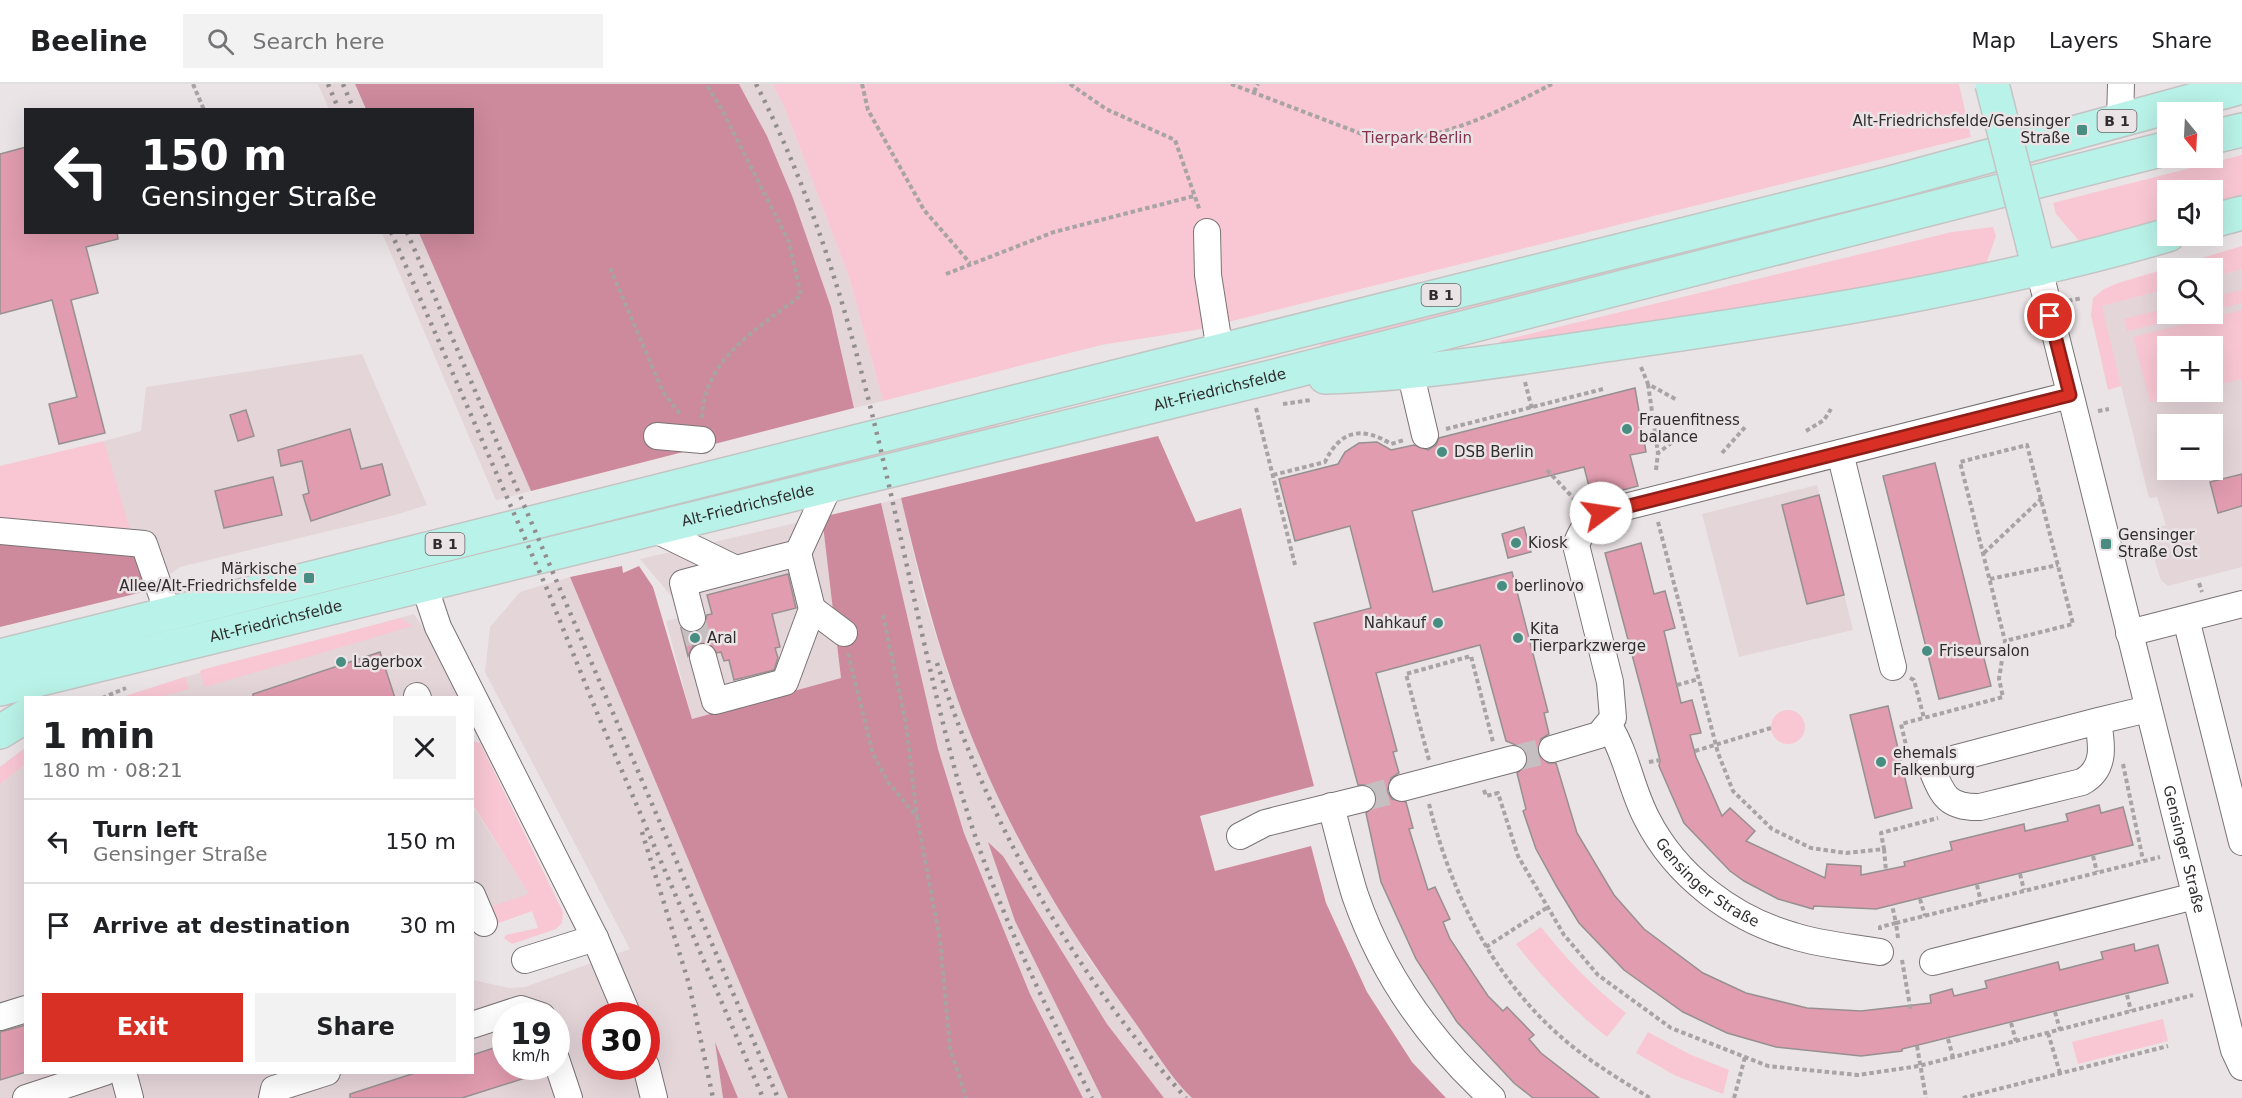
<!DOCTYPE html>
<html lang="en">
<head>
<meta charset="utf-8">
<style>
  :root { --surface:#fff; --page:#f2f2f2; --text:#202124; --muted:#757577; --line:#e0e0e0; --accent:#d93025 }
  body { margin:0; font-family:"DejaVu Sans",sans-serif; background:var(--page); color:var(--text); height:100vh; display:flex; flex-direction:column; font-size:22px; white-space:nowrap }
  * { box-sizing:border-box; margin:0 }
  p { font-size:20px; color:var(--muted) }
  .icon { flex:none; width:33px; height:33px; fill:none; stroke:currentColor; stroke-width:2; stroke-linecap:round; stroke-linejoin:round }
  .map { position:relative; flex:1; overflow:hidden }
  .details { position:absolute; left:24px; top:612px; width:450px; height:378px; display:flex; flex-direction:column; background:var(--surface); border-radius:0px; box-shadow:0 6px 24px #0002 }
  .details>* { flex:none }
  .hud { position:absolute; left:24px; top:24px; width:450px; height:126px; border-radius:0px; box-shadow:0 6px 24px #0002; background:#202124; color:#fff; overflow:hidden }
  .needle { width:39px; rotate:162deg }
  .buttons { position:absolute; left:2157px; top:18px; display:grid; gap:12px }
  .buttons a { display:grid; place-items:center; width:66px; height:66px; border-radius:0px; background:var(--surface); box-shadow:0 6px 24px #0002; font-size:30px }
  .speed { position:absolute; left:492px; top:918px; display:flex; gap:12px; font-size:30px; font-weight:700; text-align:center }
  .speed>* { display:grid; place-content:center; width:78px; height:78px; border-radius:50%; background:var(--surface); box-shadow:0 6px 24px #0002; line-height:1 }
  .speed small { font-size:15px; font-weight:400 }
  .speed .limit { border:9px solid #d22; background:#fff; color:#111 }
  .pin { position:absolute; display:grid; place-items:center; width:51px; height:51px; color:#fff; margin:-26px; border:3px solid #fff; border-radius:50%; box-shadow:0 2px 6px #0007 }
  .me { position:absolute; width:66px; margin:-33px; rotate:76deg; stroke-linejoin:round; filter:drop-shadow(0 0 4px #0008) }
  .turn { display:flex; align-items:center; gap:21px; height:126px; padding:0 18px; font-size:27px }
  .turn .icon { width:78px; height:78px; stroke-width:2.5 }
  .turn b { display:block; font-size:42px; line-height:51px }
  .round { display:grid; place-items:center; flex:none; width:63px; height:63px; border-radius:0px; background:var(--page) }
  .headline { display:flex; align-items:center; justify-content:space-between; height:102px; padding:0 18px }
  h1 { font-size:36px; font-weight:700; line-height:45px }
  .cta { display:flex; gap:12px; margin-top:auto; padding:12px 18px }
  .cta a { flex:1; height:69px; border-radius:0px; background:var(--accent); color:#fff; font-size:24px; font-weight:700; line-height:69px; text-align:center }
  .cta a+a { background:var(--page); color:var(--text) }
  ul { padding:0; list-style:none }
  li { display:flex; align-items:center; gap:18px; height:84px; padding:0 18px; border-top:2px solid var(--line) }
  li div { flex:1 }
  li b { display:block; font-size:22px }
  li em { font-style:normal }
  header { display:flex; align-items:center; gap:36px; box-sizing:border-box; height:84px; padding:0 30px; background:var(--surface); border-bottom:2px solid var(--line) }
  header strong { font-size:28px }
  nav { display:flex; gap:33px; margin-inline-start:auto; font-size:21px }
  .search { width:420px; height:54px; background:var(--page); display:flex; align-items:center; gap:15px; box-sizing:border-box; padding:0 21px; border-radius:0px; color:var(--muted); font-size:22px }
  .map>svg:first-child { display:block }
</style>
</head>
<body>
<header>
<strong>Beeline</strong>
<div class="search"><svg class="icon" aria-label="search" viewBox="0 0 24 24"><circle cx="10" cy="10" r="6"/><path d="M15 15l6 6"/></svg>Search here</div>
<nav><a>Map</a><a>Layers</a><a>Share</a></nav>
</header>
<div class="map">
<svg width="2242" height="1014" viewBox="0 0 2242 1014">
  <rect width="100%" height="100%" fill="#ebe4e6"/>
  <g fill="#e4d5d9" fill-rule="evenodd">
    <polygon points="318,0 355,0 366,25 329,25"/>
    <polygon points="739,0 772,0 784,22 849,193 883,317 854,324 831,223 793,114 767,52"/>
    <polygon points="382,149 419,149 531,407 496,416"/>
    <path d="M2242 185V483L2168 502 2161 496 2148 456V446L2166 441 2157 413 2149 414 2101 222 2167 205 2168 230H2212L2213 193ZM2168 262H2212V308H2168ZM2168 340H2212V386H2168Z"/>
    <polygon points="362,270 427,421 395,431 180,483 147,507 104,357 141,347 146,303"/>
    <polygon points="1817,401 1853,546 1739,573 1702,430"/>
    <polygon points="901,414 923,510 949,593 981,676 1018,751 1089,875 1192,1014 1164,1014 1107,940 1003,772 989,759 1015,837 1102,1014 1083,1014 1030,910 964,749 938,665 881,419"/>
    <polygon points="822,433 841,594 692,635 666,537 686,532 680,511 672,513 640,475"/>
    <path d="M570 493 788 1014H738L716 961 723 1014H0V683L25 664 26 988H472L473 896 509 904 525 903 630 865 485 588 490 543 520 508ZM506 932H556V982H506ZM596 932H646V982H596Z"/>
    <polygon points="414,530 440,568 464,614 122,614 185,593"/>
    <polygon points="472,721 537,822 472,843"/>
  </g>
  <g fill="#f8c7d3">
    <polygon points="772,0 1959,0 1971,53 1196,246 1101,261 883,317 849,193 784,22"/>
    <polygon points="2242,71 2242,114 2213,124 2212,106 2168,106 2167,136 2081,159 2056,130 2053,119"/>
    <polygon points="1776,142 1778,149 1321,263 1320,256"/>
    <polygon points="1993,143 1996,152 1987,177 1992,182 1917,199 1503,264 1500,257 1952,148"/>
    <polygon points="2242,162 2242,185 2213,193 2212,184 2168,184 2167,205 2102,222 2121,302 2108,306 2091,231 2093,214 2104,205 2118,199"/>
    <polygon points="2242,206 2242,219 2213,226 2213,213"/>
    <polygon points="2167,224 2168,230 2197,230 2127,247 2124,235"/>
    <polygon points="2242,226 2242,295 2213,302 2212,262 2168,262 2168,308 2191,308 2150,318 2133,253"/>
    <polygon points="996,337 998,344 0,594 0,586"/>
    <polygon points="104,357 130,445 115,447 0,440 0,382"/>
    <polygon points="401,534 413,542 205,603 200,588 201,586"/>
    <polygon points="185,593 189,605 160,613 122,613"/>
    <circle cx="1788" cy="643" r="17"/>
    <polygon points="473,657 480,659 563,828 562,839 556,845 512,860 504,854 506,851 538,844 532,827 496,840 490,823 529,810 473,721"/>
    <polygon points="25,664 25,680 0,700 0,683"/>
    <path d="M1541 843C1567 876 1593 903 1626 929L1607 953C1572 925 1544 896 1516 860Z"/>
    <polygon points="2163,935 2168,957 2078,980 2072,958"/>
    <polygon points="1648,948 1689,970 1729,986 1723,1010 1676,992 1636,969"/>
  </g>
  <g fill="#cd8a9c">
    <polygon points="355,0 739,0 767,52 793,114 831,223 854,324 531,407 419,149 472,148 472,26 366,25"/>
    <path d="M1158 352 1196 438 1241 424 1314 702 1200 732 1215 787 1311 762 1326 819 1367 908 1412 978 1446 1014H1192C1168 991 1149 957 1129 930 1072 852 1019 765 981 675 945 591 922 503 901 414Z"/>
    <polygon points="881,419 938,665 964,749 1030,910 1083,1014 788,1014 570,493 622,482 623,489 639,482 653,503 692,635 841,594 822,433"/>
    <polygon points="0,453 124,466 139,474 147,507 0,543"/>
    <polygon points="988,758 1003,772 1107,940 1164,1014 1102,1014 1015,837"/>
    <polygon points="715,958 738,1014 723,1014"/>
  </g>
  <g fill="#e19caf" stroke="#979092" stroke-width="1.5">
    <polygon points="26,63 26,148 117,148 118,155 86,163 98,209 71,216 105,349 59,360 49,320 77,313 52,216 0,230 0,70"/>
    <polygon points="1635,304 1646,368 1630,371 1638,402 1592,414 1584,383 1412,427 1433,508 1512,488 1548,628 1544,629 1549,650 1541,655 1538,670 1548,679 1556,679 1577,749 1614,811 1644,845 1703,889 1746,909 1807,924 1861,927 1931,919 1930,911 1952,905 1954,912 1987,904 1985,897 2058,878 2060,886 2103,875 2101,868 2134,860 2135,867 2158,861 2168,899 1902,965 1902,967 1861,972 1776,963 1727,949 1683,928 1624,886 1579,839 1557,803 1536,765 1523,727 1526,725 1517,689 1527,680 1527,671 1523,664 1506,657 1480,561 1376,589 1397,667 1393,668 1399,689 1391,694 1387,707 1392,715 1406,718 1413,744 1409,745 1428,806 1435,803 1450,835 1443,838 1450,855 1488,912 1503,927 1507,923 1534,951 1529,955 1541,969 1599,1014 1533,1014 1514,999 1457,938 1416,875 1381,798 1366,729 1376,720 1376,711 1367,701 1358,701 1314,539 1371,524 1350,442 1295,457 1279,395 1338,380 1345,368 1359,359 1377,358 1391,366 1414,361 1428,366 1436,361 1439,354"/>
    <polygon points="246,326 254,352 238,357 230,331"/>
    <polygon points="350,345 361,385 382,380 390,411 311,437 303,411 309,409 302,377 281,382 278,366"/>
    <polygon points="1935,379 1991,602 1939,615 1883,392"/>
    <polygon points="2242,390 2242,422 2218,429 2210,398"/>
    <polygon points="273,393 282,431 224,444 215,407"/>
    <polygon points="1819,411 1844,511 1807,520 1782,421"/>
    <polygon points="1524,443 1531,468 1508,474 1502,450"/>
    <polygon points="1641,459 1654,510 1665,507 1675,544 1664,547 1681,619 1692,616 1701,649 1690,651 1696,673 1722,732 1730,724 1755,747 1746,757 1825,794 1827,780 1861,782 1861,791 1905,782 1904,778 1952,766 1950,758 2024,740 2025,747 2068,737 2066,730 2099,721 2101,729 2123,723 2133,761 1876,825 1814,822 1813,825 1778,815 1744,797 1730,787 1684,739 1659,682 1660,676 1605,469"/>
    <polygon points="788,490 796,524 772,530 780,563 775,564 778,574 774,586 734,596 729,576 724,577 721,568 717,569 707,559 693,562 688,572 681,544 689,549 703,544 707,531 712,530 707,511"/>
    <polygon points="380,568 395,614 253,614 253,610"/>
    <polygon points="1888,622 1912,724 1875,734 1850,631"/>
    <polygon points="26,941 26,988 0,996 0,948"/>
    <polygon points="506,960 506,982 543,982 544,988 462,1014 350,1014 350,1010 418,988 472,988 472,971"/>
  </g>
  <g fill="none" stroke-linecap="round" stroke-linejoin="round">
    <g stroke="#c6bfc1" stroke-width="26" stroke-dasharray="26 13" stroke-linecap="butt">
      <polyline points="692,534 703,573"/>
      <polyline points="1513,675 1552,665"/>
      <polyline points="1362,715 1402,704"/>
    </g>
    <g stroke="#7a7375" stroke-width="28">
      <g id="minor">
        <polyline points="2120,36 2121,0"/>
        <polyline points="1207,148 1208,191 1220,267"/>
        <path id="s1" d="M2039 185 2234 966 2242 983"/>
        <polyline points="1410,287 1425,351"/>
        <polyline points="657,352 702,356"/>
        <polyline points="1840,369 1893,583"/>
        <polyline points="654,445 736,485 798,469 829,402"/>
        <polyline points="0,447 144,460 168,529"/>
        <polyline points="424,501 438,543 595,854 628,932"/>
        <polyline points="812,525 844,549"/>
        <polyline points="692,534 683,499 736,485"/>
        <polyline points="2186,535 2242,758"/>
        <polyline points="2129,549 2242,520"/>
        <polyline points="703,573 715,617 785,598 812,525 798,469"/>
        <polyline points="417,612 418,614"/>
        <path d="M2098 637C2102 661 2106 685 2082 698L1980 723C1945 724 1942 709 1930 681L2098 637 2148 625"/>
        <path id="s2" d="M1609 642C1627 671 1631 705 1647 735 1676 792 1733 835 1794 852 1822 861 1851 863 1880 868"/>
        <path d="M1552 665 1599 651 1613 634 1610 598 1576 461C1582 446 1587 437 1601 429L2070 311"/>
        <polyline points="1402,704 1513,675"/>
        <path d="M1331 722C1339 752 1346 782 1355 811 1382 890 1431 958 1492 1014"/>
        <polyline points="1240,752 1265,739 1362,715"/>
        <polyline points="472,811 484,839"/>
        <polyline points="525,876 595,854"/>
        <polyline points="1933,878 2195,812"/>
        <polyline points="0,933 26,925"/>
        <polyline points="472,941 521,925 542,932"/>
        <polyline points="556,975 569,1014"/>
        <polyline points="646,982 654,1014"/>
        <polyline points="123,988 130,1014"/>
        <polyline points="26,1014 105,988"/>
        <polyline points="272,1014 274,1005 327,988"/>
      </g>
    </g>
    <g stroke="#c5c4c4" stroke-width="36">
      <g id="major">
        <polyline points="2212,53 2242,46"/>
        <polyline points="2027,137 2039,185"/>
        <polyline points="2212,137 2242,129"/>
        <path d="M1325 293C1431 290 1536 271 1640 256 1818 230 1995 201 2168 151"/>
        <polyline points="0,572 1890,99 2242,3"/>
        <path id="s3" d="M0 605 1267 294 2168 64"/>
        <polyline points="0,648 26,632"/>
      </g>
    </g>
    <g stroke="#a8a3a4" stroke-width="4" stroke-dasharray="4.5 3" stroke-linecap="butt">
      <polyline points="193,0 204,26"/>
      <polyline points="862,0 868,26 924,126 970,179"/>
      <polyline points="1070,0 1106,25 1175,56 1200,127"/>
      <path d="M1231 0 1375 55C1437 60 1498 28 1552 0"/>
      <polyline points="1254,8 1258,0"/>
      <polyline points="610,184 663,308 681,331"/>
      <polyline points="946,190 1054,148 1194,112"/>
      <polyline points="2068,217 2082,214"/>
      <polyline points="1641,283 1648,300 1677,316"/>
      <polyline points="1525,298 1532,325"/>
      <polyline points="1648,300 1658,369"/>
      <polyline points="1283,320 1311,316"/>
      <polyline points="1256,324 1295,481"/>
      <polyline points="2098,327 2109,325"/>
      <path d="M702 334C704 274 758 245 801 211L789 158 721 24 706 0"/>
      <polyline points="1446,345 1603,305"/>
      <polyline points="1806,347 1824,336 1831,325"/>
      <polyline points="1722,369 1747,341"/>
      <polyline points="1547,386 1577,418"/>
      <polyline points="1656,386 1658,369 1687,347"/>
      <path d="M1273 391 1325 378C1340 346 1362 342 1391 360L1404 356"/>
      <polyline points="1658,438 1718,669 1733,707 1772,745 1811,764 1846,769 1884,765 1881,749 1938,734"/>
      <polyline points="1984,469 2041,415"/>
      <polyline points="1990,495 2058,481"/>
      <polyline points="2199,499 2202,508"/>
      <polyline points="883,531 906,640 917,733"/>
      <polyline points="848,569 873,670 888,698 917,733 940,856 950,964 966,1014"/>
      <polyline points="1910,594 1914,596 1924,634"/>
      <polyline points="1677,601 1699,595"/>
      <polyline points="102,614 126,604"/>
      <polyline points="1695,667 1771,644"/>
      <polyline points="1909,674 1901,640 2003,613 1999,595 2005,557 1960,378 2027,361 2073,540 2005,557"/>
      <polyline points="1429,676 1406,590 1471,572 1493,658"/>
      <polyline points="1649,678 1660,676"/>
      <polyline points="2123,680 2143,776"/>
      <polyline points="1484,706 1486,712 1498,709 1518,772 1564,851 1598,891 1671,944 1768,982 1858,991 1919,982 2193,911"/>
      <path d="M1429 720C1451 808 1491 891 1560 952 1587 976 1619 995 1650 1014"/>
      <polyline points="1884,765 1886,787"/>
      <polyline points="2093,772 2097,788"/>
      <polyline points="2020,790 2024,806"/>
      <polyline points="1977,801 1981,818"/>
      <polyline points="1920,815 1925,832"/>
      <polyline points="1880,846 1880,843 1896,839 1892,821"/>
      <polyline points="1898,854 1896,839 2160,773"/>
      <polyline points="1486,863 1548,823"/>
      <polyline points="1902,876 1911,928"/>
      <polyline points="2127,911 2131,927"/>
      <polyline points="2055,928 2060,946"/>
      <polyline points="2011,939 2016,957"/>
      <polyline points="2048,949 2060,989"/>
      <polyline points="1948,955 1953,973"/>
      <polyline points="1917,962 1926,1014"/>
      <polyline points="1734,1014 1745,973"/>
      <polyline points="1963,1014 2168,962"/>
    </g>
    <use href="#minor" stroke="#fff" stroke-width="26"/>
    <use href="#major" stroke="#b9f2e8" stroke-width="33"/>
    <g stroke="#928d8e" stroke-width="4.5" stroke-dasharray="3 6" stroke-linecap="butt">
      <polyline points="328,0 339,26"/>
      <polyline points="343,0 354,26"/>
      <path d="M756 0C866 214 894 457 955 686 986 802 1038 908 1092 1014"/>
      <polyline points="391,148 547,505 600,636 763,1014"/>
      <polyline points="407,148 778,1014"/>
      <path d="M937 579C988 739 1073 889 1186 1014"/>
      <polyline points="642,748 689,900 713,1014"/>
    </g>
    <g stroke="#c5c4c4" stroke-width="36" stroke-linecap="butt">
      <polyline id="major-bridge" points="1992,0 2027,137"/>
    </g>
    <use href="#major-bridge" stroke="#b9f2e8" stroke-width="33"/>
  </g>
  <g fill="none" stroke-linecap="round" stroke-linejoin="round">
    <g stroke="#8d1f18" stroke-width="15">
      <polyline id="route" points="1601,429 2070,311 2050,232"/>
    </g>
    <use href="#route" stroke="#d93025" stroke-width="10"/>
  </g>
  <g fill="#488d81" stroke="#ebe4e6" stroke-width="2">
    <rect x="2076" y="40" width="12" height="12" rx="3"/>
    <circle cx="1627" cy="345" r="6"/>
    <circle cx="1442" cy="368" r="6"/>
    <circle cx="1516" cy="459" r="6"/>
    <rect x="2100" y="454" width="12" height="12" rx="3"/>
    <rect x="303" y="488" width="12" height="12" rx="3"/>
    <circle cx="1502" cy="502" r="6"/>
    <circle cx="1438" cy="539" r="6"/>
    <circle cx="695" cy="554" r="6"/>
    <circle cx="1518" cy="554" r="6"/>
    <circle cx="1927" cy="567" r="6"/>
    <circle cx="341" cy="578" r="6"/>
    <circle cx="1881" cy="678" r="6"/>
  </g>
  <g text-anchor="middle" dominant-baseline="central" stroke-width="5" stroke-linejoin="round" paint-order="stroke">
    <g fill="#ebe4e6" stroke="#686465" stroke-width="1.5">
      <rect x="2097.5" y="26" width="39" height="22" rx="4.5"/>
      <rect x="1421.5" y="200" width="39" height="22" rx="4.5"/>
      <rect x="425.5" y="449" width="39" height="22" rx="4.5"/>
    </g>
    <g font-size="14" font-weight="bold" fill="#302d2e">
      <text x="2117" y="37">B 1</text>
      <text x="1441" y="211">B 1</text>
      <text x="445" y="460">B 1</text>
    </g>
    <g font-size="15" fill="#302d2e" stroke="#ebe4e6" text-anchor="start">
      <text x="2070" y="37" text-anchor="end">Alt-Friedrichsfelde/Gensinger<tspan x="2070" dy="17">Straße</tspan></text>
      <text x="1639" y="336">Frauenfitness<tspan x="1639" dy="17">balance</tspan></text>
      <text x="1454" y="368">DSB Berlin</text>
      <text x="2118" y="451">Gensinger<tspan x="2118" dy="17">Straße Ost</tspan></text>
      <text x="1528" y="459">Kiosk</text>
      <text x="297" y="485" text-anchor="end">Märkische<tspan x="297" dy="17">Allee/Alt-Friedrichsfelde</tspan></text>
      <text x="1514" y="502">berlinovo</text>
      <text x="1426" y="539" text-anchor="end">Nahkauf</text>
      <text x="1530" y="545">Kita<tspan x="1530" dy="17">Tierparkzwerge</tspan></text>
      <text x="707" y="554">Aral</text>
      <text x="1939" y="567">Friseursalon</text>
      <text x="353" y="578">Lagerbox</text>
      <text x="1893" y="669">ehemals<tspan x="1893" dy="17">Falkenburg</tspan></text>
    </g>
    <g font-size="15" fill="#84324e" stroke="#ebe4e6">
      <text x="1417" y="54">Tierpark Berlin</text>
    </g>
    <g font-size="15" fill="#302d2e" stroke="#ebe4e6">
      <text stroke="none"><textPath href="#s3" startOffset="1256">Alt-Friedrichsfelde</textPath></text>
      <text stroke="none"><textPath href="#s3" startOffset="770">Alt-Friedrichsfelde</textPath></text>
      <text stroke="none"><textPath href="#s3" startOffset="284">Alt-Friedrichsfelde</textPath></text>
      <text stroke="none"><textPath href="#s1" startOffset="598">Gensinger Straße</textPath></text>
      <text stroke="none"><textPath href="#s2" startOffset="190">Gensinger Straße</textPath></text>
    </g>
  </g>
</svg>
<div class="buttons">
<a><svg class="needle" viewBox="-14 -14 28 28"><path d="M0-13l5 13h-10z" fill="#e53935"/><path d="M0 13l5-13h-10z" fill="#757577"/></svg></a>
<a><svg class="icon" aria-label="sound" viewBox="0 0 24 24"><path d="M4 9h4l5-4v14l-5-4H4zM17 9q2 3 0 6"/></svg></a>
<a><svg class="icon" aria-label="search" viewBox="0 0 24 24"><circle cx="10" cy="10" r="6"/><path d="M15 15l6 6"/></svg></a>
<a>+</a>
<a>−</a>
</div>
<div class="speed"><div>19<small>km/h</small></div><div class="limit">30</div></div>
<div class="pin" style="left:2050px;top:232px;background:#d93025"><svg class="icon" aria-label="arrive" viewBox="0 0 24 24"><path d="M6 21V4h12l-3 4 3 4H6"/></svg></div>
<svg class="me" style="left:1601px;top:429px" viewBox="-20 -20 40 40"><circle r="19" fill="#fff"/><path d="M0-13L10 11 0 6-10 11z" fill="#d93025"/></svg>
<div class="hud">
<div class="turn"><svg class="icon" aria-label="left" viewBox="0 0 24 24"><path d="M17 20v-9H6M10 6l-5 5 5 5"/></svg><div><b>150 m</b>Gensinger Straße</div></div>
</div>
<section class="details">
<div class="headline"><div><h1>1 min</h1><p>180 m · 08:21</p></div><a class="round"><svg class="icon" aria-label="close" viewBox="0 0 24 24"><path d="M6 6l12 12M18 6L6 18"/></svg></a></div>
<ul>
<li><svg class="icon" aria-label="left" viewBox="0 0 24 24"><path d="M17 20v-9H6M10 6l-5 5 5 5"/></svg><div><b>Turn left</b><p>Gensinger Straße</p></div><em>150 m</em></li>
<li><svg class="icon" aria-label="arrive" viewBox="0 0 24 24"><path d="M6 21V4h12l-3 4 3 4H6"/></svg><div><b>Arrive at destination</b></div><em>30 m</em></li>
</ul>
<div class="cta"><a>Exit</a><a>Share</a></div>
</section>
</div>
</body>
</html>
